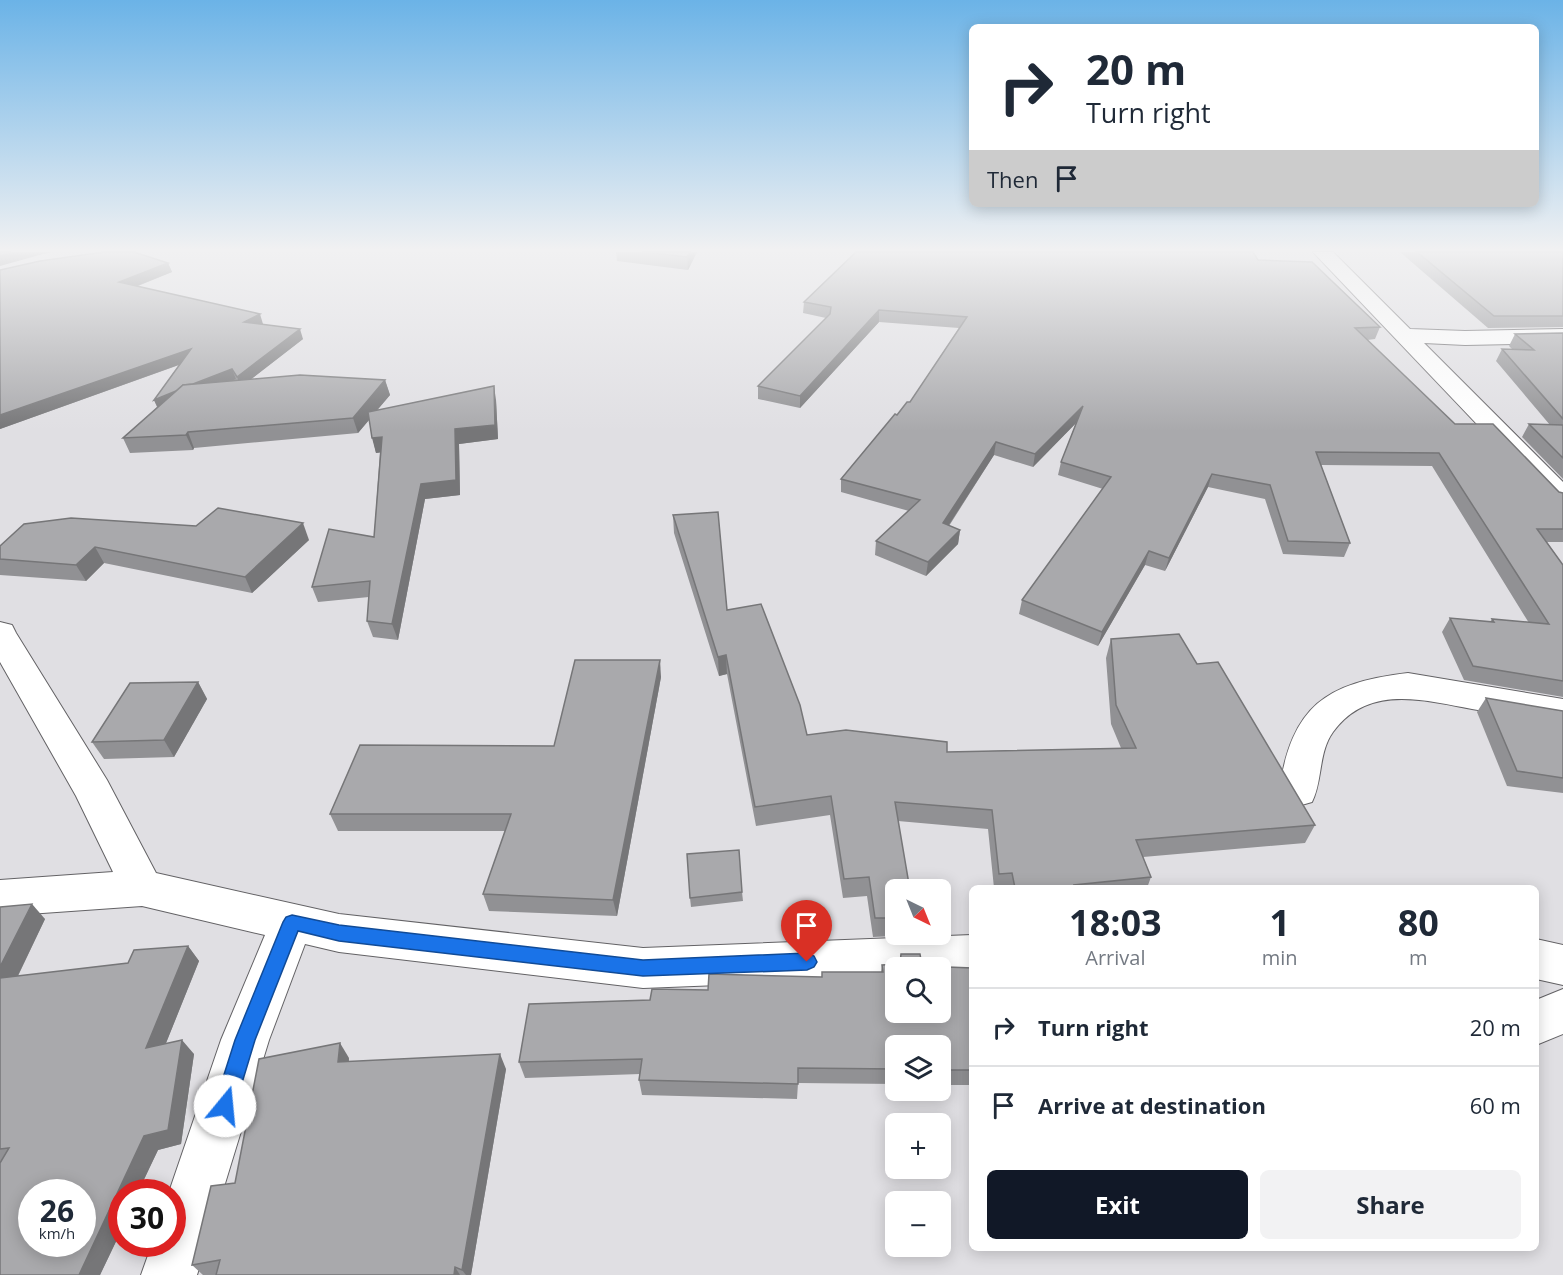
<!DOCTYPE html>
<html lang="en">
<head>
<meta charset="utf-8">
<style>
  :root { --surface:#fff; --page:#f2f2f3; --text:#1f2937; --muted:#747a83; --line:#e0e1e3; --accent:#111827 }
  body { margin:0; font-family:"Open Sans",sans-serif; background:var(--page); color:var(--text); height:100vh; display:flex; flex-direction:column; font-size:22px; white-space:nowrap }
  * { box-sizing:border-box; margin:0 }
  p { font-size:20px; color:var(--muted) }
  .icon { flex:none; width:33px; height:33px; fill:none; stroke:currentColor; stroke-width:2; stroke-linecap:round; stroke-linejoin:round }
  .map { position:relative; flex:1; overflow:hidden }
  .side { position:absolute; left:969px; top:885px; width:570px; height:366px; display:flex; flex-direction:column; background:var(--surface); border-radius:9px; box-shadow:0 3px 15px #0003 }
  .side>* { flex:none }
  .top-card { position:absolute; left:969px; top:24px; width:570px; height:183px; border-radius:9px; box-shadow:0 3px 15px #0003; background:#fff; color:var(--text); overflow:hidden }
  .needle { width:39px; rotate:137deg }
  .fabs { position:absolute; left:885px; top:879px; display:grid; gap:12px }
  .fabs a { display:grid; place-items:center; width:66px; height:66px; border-radius:9px; background:var(--surface); box-shadow:0 3px 15px #0003; font-size:30px }
  .speed { position:absolute; left:18px; top:1179px; display:flex; gap:12px; font-size:30px; font-weight:700; text-align:center }
  .speed>* { display:grid; place-content:center; width:78px; height:78px; border-radius:50%; background:var(--surface); box-shadow:0 3px 15px #0003; line-height:1 }
  .speed small { font-size:15px; font-weight:400 }
  .speed .limit { border:9px solid #d22; background:#fff; color:#111 }
  .pin { position:absolute; display:grid; place-items:center; width:51px; height:51px; color:#fff; margin:-62px -26px; border-radius:50% 50% 50% 0; rotate:-45deg; box-shadow:0 0 6px #0007 }
  .pin .icon { rotate:45deg }
  .me { position:absolute; width:66px; margin:-33px; rotate:17deg; stroke-linejoin:round; filter:drop-shadow(0 0 4px #0008) }
  .turn { display:flex; align-items:center; gap:21px; height:126px; padding:0 18px; font-size:27px }
  .turn .icon { width:78px; height:78px; stroke-width:2.5 }
  .turn b { display:block; font-size:42px; line-height:51px }
  .then { display:flex; align-items:center; height:57px; padding:0 18px; background:#0003; gap:12px; font-size:22px }
  .eta { display:flex; justify-content:space-evenly; align-items:center; height:102px; text-align:center }
  .eta b { font-size:36px; font-weight:700; line-height:42px }
  .action { display:flex; gap:12px; margin-top:auto; padding:12px 18px }
  .action a { flex:1; height:69px; border-radius:9px; background:var(--accent); color:#fff; font-size:24px; font-weight:700; line-height:69px; text-align:center }
  .action a+a { background:var(--page); color:var(--text) }
  ul { padding:0; list-style:none }
  li { display:flex; align-items:center; gap:18px; height:78px; padding:0 18px; border-top:2px solid var(--line) }
  li div { flex:1 }
  li b { display:block; font-size:22px }
  li em { font-style:normal }
  .map>svg:first-child { display:block }
</style>
</head>
<body>
<div class="map">
<svg width="1563" height="1275" viewBox="0 0 1563 1275">
  <rect width="100%" height="100%" fill="#e0dfe3"/>
  <g fill="none" stroke-linecap="round" stroke-linejoin="round">
    <g stroke="#636265" stroke-width="2">
      <g id="street">
        <polygon points="1313,252 1333,252 1410,329 1465,331 1563,329 1563,343 1465,345 1424,343 1563,482 1563,506 1553,504"/>
        <polygon points="0,622 12,625 16,633 107,780 156,873 339,914 643,948 972,935 972,975 940,976 940,968 896,968 896,978 643,988 339,952 305,944 269,1040 197,1275 141,1275 152,1244 172,1244 172,1192 169,1192 221,1040 265,935 142,906 0,916 0,880 113,872 76,796 0,662"/>
        <path d="M1408 673 1563 699V725C1533 720 1503 714 1472 709 1423 700 1368 684 1333 732 1318 753 1323 780 1312 802L1298 806 1284 802 1279 791C1292 706 1325 683 1408 673Z"/>
        <polygon points="1536,939 1563,945 1563,985 1536,979"/>
        <polygon points="1563,989 1563,1034 1536,1045 1536,1000"/>
      </g>
    </g>
    <use href="#street" fill="#fff" fill-rule="evenodd"/>
  </g>
  <g fill="#919194">
    <polygon points="616,252 697,252 688,270 617,261"/>
    <polygon points="1400,252 1563,252 1563,327 1488,328"/>
    <polygon points="1258,260 1380,327 1375,339 1367,340 1455,424 1559,492 1563,493 1563,542 1547,542 1563,565 1563,697 1464,680 1442,632 1450,618 1490,622 1492,619 1529,623 1432,466 1321,465 1350,543 1344,557 1283,554 1265,499 1208,487 1165,571 1145,565 1098,646 1019,614 1022,600 1103,489 1058,475 1061,462 1076,423 1033,467 994,455 949,526 960,530 958,544 926,576 875,555 876,541 909,511 841,492 841,479 897,415 910,402 959,328 879,322 800,408 758,399 758,386 826,318 803,313 804,302"/>
    <polygon points="168,263 172,272 138,286 263,324 262,324 303,339 251,379 385,380 390,395 377,410 496,400 498,439 459,444 460,495 425,499 398,640 373,637 367,621 369,597 318,602 312,587 374,537 380,452 376,453 369,420 358,433 194,448 193,450 130,453 123,438 157,407 154,400 179,365 0,429 0,270"/>
    <polygon points="1563,333 1563,479 1522,437 1529,424 1550,425 1496,361 1502,349 1512,349 1509,346 1515,334"/>
    <polygon points="673,515 727,610 807,735 947,752 1121,748 1111,724 1106,658 1111,639 1197,664 1315,825 1305,843 1143,857 1151,877 1147,888 994,888 988,829 898,821 896,890 896,934 912,935 873,937 867,896 843,898 830,815 756,826 727,674 719,676 674,533"/>
    <polygon points="309,540 252,593 104,563 86,581 0,575 0,546"/>
    <polygon points="661,677 617,916 489,911 483,894 505,831 338,831 330,814 554,746"/>
    <polygon points="198,682 207,699 174,757 104,759 92,742"/>
    <polygon points="1486,698 1563,711 1563,793 1507,786 1477,712"/>
    <polygon points="742,892 743,901 691,907 690,898"/>
    <polygon points="0,907 45,919 18,976 128,963 188,946 199,961 166,1043 194,1054 181,1144 158,1150 138,1192 122,1192 122,1229 100,1275 0,1275"/>
    <polygon points="901,954 922,966 972,968 972,1085 940,1085 940,1046 896,1046 896,1084 798,1083 797,1099 642,1095 639,1080 640,1074 525,1078 519,1062 708,990 822,977 881,972 882,965 899,964"/>
    <polygon points="349,1058 349,1061 506,1069 471,1275 203,1275 192,1265"/>
  </g>
  <g fill="#767678">
    <polygon points="11,252 54,252 43,254 0,266 0,256"/>
    <polygon points="690,252 697,252 688,270 687,257"/>
    <polygon points="168,263 172,272 124,291 119,282"/>
    <polygon points="879,310 879,322 800,408 800,396"/>
    <polygon points="260,314 263,324 247,332 244,322"/>
    <polygon points="300,329 303,339 241,387 237,377"/>
    <polygon points="191,349 195,359 0,429 0,415"/>
    <polygon points="232,369 236,379 159,410 154,400"/>
    <polygon points="385,380 390,395 358,433 353,418"/>
    <polygon points="494,386 496,400 498,439 459,444 460,495 425,499 398,640 392,624 421,484 455,429"/>
    <polygon points="1083,406 1080,419 1033,467 1035,454"/>
    <polygon points="188,432 194,448 193,450 186,435"/>
    <polygon points="382,437 386,452 376,453 372,438"/>
    <polygon points="996,442 994,455 941,537 943,523"/>
    <polygon points="1212,474 1208,487 1165,571 1169,558"/>
    <polygon points="303,523 309,540 252,593 245,577"/>
    <polygon points="960,530 958,544 926,576 928,562"/>
    <polygon points="95,547 104,563 86,581 76,565"/>
    <polygon points="1149,551 1145,565 1098,646 1102,632"/>
    <polygon points="726,655 727,674 719,676 718,657"/>
    <polygon points="660,660 661,677 617,916 613,900"/>
    <polygon points="198,682 207,699 174,757 164,740"/>
    <polygon points="32,904 45,919 9,994 0,985 0,967"/>
    <polygon points="188,946 199,961 158,1063 146,1048"/>
    <polygon points="182,1040 194,1054 181,1144 158,1150 138,1192 122,1192 122,1229 100,1275 79,1275"/>
    <polygon points="340,1043 349,1058 347,1076 338,1062"/>
    <polygon points="500,1054 506,1069 471,1275 466,1275 462,1270"/>
    <polygon points="455,1267 460,1275 454,1275"/>
  </g>
  <g fill="#a9a9ac" stroke="#767678" stroke-width="1.5" fill-rule="evenodd">
    <polygon points="0,252 11,252 0,256"/>
    <polygon points="104,252 134,252 168,263 119,282 260,314 244,322 300,329 237,377 232,369 193,384 183,385 176,391 154,400 191,349 0,415 0,270 40,261"/>
    <polygon points="642,252 690,252 687,257"/>
    <polygon points="856,252 1253,252 1258,260 1312,262 1380,327 1355,328 1455,424 1493,424 1559,492 1563,493 1563,529 1537,529 1563,565 1563,681 1473,666 1450,618 1494,622 1492,619 1549,624 1439,453 1316,452 1350,543 1288,541 1270,485 1212,474 1169,558 1149,551 1102,632 1022,600 1111,477 1061,462 1083,406 1035,454 996,442 943,523 960,530 928,562 876,541 920,500 841,479 895,414 897,415 907,402 910,402 967,317 879,310 800,396 758,386 830,314 831,307 804,302"/>
    <polygon points="1417,252 1563,252 1563,316 1494,316"/>
    <polygon points="1563,333 1563,419 1502,349 1534,350 1515,334"/>
    <polygon points="300,375 385,380 353,418 188,432 186,435 123,438 183,385"/>
    <polygon points="494,386 495,425 455,429 456,480 421,484 392,624 367,621 370,581 312,587 329,529 374,537 382,437 372,438 368,412"/>
    <polygon points="1529,424 1563,425 1563,458"/>
    <polygon points="218,508 303,523 245,577 95,547 76,565 0,559 0,546 24,524 71,518 196,526"/>
    <polygon points="718,512 727,610 761,604 800,705 807,735 846,730 947,742 947,752 1136,748 1116,705 1111,639 1179,634 1197,664 1218,662 1315,825 1136,840 1151,877 1074,885 1075,888 1015,888 1012,873 999,874 992,810 895,802 910,890 896,890 896,918 875,918 869,877 844,879 831,796 755,807 726,655 718,657 673,515"/>
    <polygon points="575,660 660,660 613,900 483,894 511,814 330,814 360,745 554,746"/>
    <polygon points="198,682 164,740 92,742 130,683"/>
    <polygon points="1486,698 1563,711 1563,778 1517,771"/>
    <polygon points="739,850 742,892 690,898 687,854"/>
    <polygon points="32,904 0,967 0,907"/>
    <path d="M188 946 146 1048 182 1040 168 1130 144 1136 79 1275H0V1163L9 1148 0 1149V978L128 963 134 950ZM32 1192H82V1244H32Z"/>
    <path d="M901 954H920L922 966 972 968V1070H940V1046H896V1069L798 1068V1084L639 1080 642 1059 519 1062 529 1004 650 1000 652 989 708 990 709 974 822 977V972H883L882 965 900 964ZM896 968H940V1012H896Z"/>
    <polygon points="340,1043 338,1062 500,1054 462,1270 455,1267 454,1275 216,1275 220,1260 192,1265 211,1186 235,1183 259,1059"/>
  </g>
  <linearGradient id="sky" x2="0" y2="1"><stop stop-color="#6bb3e7"/><stop offset="0.58" stop-color="#f1f1f2"/><stop offset="1" stop-color="#f1f1f2" stop-opacity="0"/></linearGradient>
  <rect width="1563" height="431" fill="url(#sky)"/>
  <polygon fill="#1a73e8" stroke="#114b97" stroke-width="1.5" points="292,915 339,925 643,960 807,953 814,956 817,962 814,967 807,970 643,976 339,941 298,931 255,1040 235,1106 232,1113 225,1116 217,1113 214,1106 235,1040 283,922 286,917"/>
</svg>
<div class="fabs">
<a><svg class="needle" viewBox="-14 -14 28 28"><path d="M0-13l5 13h-10z" fill="#e53935"/><path d="M0 13l5-13h-10z" fill="#747a83"/></svg></a>
<a><svg class="icon" aria-label="search" viewBox="0 0 24 24"><circle cx="10" cy="10" r="6"/><path d="M15 15l6 6"/></svg></a>
<a><svg class="icon" aria-label="layers" viewBox="0 0 24 24"><path d="M12 4l9 5-9 5-9-5zM3 14l9 5 9-5"/></svg></a>
<a>+</a>
<a>−</a>
</div>
<div class="speed"><div>26<small>km/h</small></div><div class="limit">30</div></div>
<div class="pin" style="left:807px;top:962px;background:#d93025"><svg class="icon" aria-label="arrive" viewBox="0 0 24 24"><path d="M6 21V4h12l-3 4 3 4H6"/></svg></div>
<svg class="me" style="left:225px;top:1106px" viewBox="-20 -20 40 40"><circle r="19" fill="#fff"/><path d="M0-13L10 11 0 6-10 11z" fill="#1a73e8"/></svg>
<div class="top-card">
<div class="turn"><svg class="icon" aria-label="right" viewBox="0 0 24 24"><path d="M7 20v-9h11M14 6l5 5-5 5"/></svg><div><b>20 m</b>Turn right</div></div>
<div class="then">Then<svg class="icon" aria-label="arrive" viewBox="0 0 24 24"><path d="M6 21V4h12l-3 4 3 4H6"/></svg></div>
</div>
<section class="side">
<div class="eta">
<div><b>18:03</b><p>Arrival</p></div>
<div><b>1</b><p>min</p></div>
<div><b>80</b><p>m</p></div>
</div>
<ul>
<li><svg class="icon" aria-label="right" viewBox="0 0 24 24"><path d="M7 20v-9h11M14 6l5 5-5 5"/></svg><div><b>Turn right</b></div><em>20 m</em></li>
<li><svg class="icon" aria-label="arrive" viewBox="0 0 24 24"><path d="M6 21V4h12l-3 4 3 4H6"/></svg><div><b>Arrive at destination</b></div><em>60 m</em></li>
</ul>
<div class="action"><a>Exit</a><a>Share</a></div>
</section>
</div>
</body>
</html>
